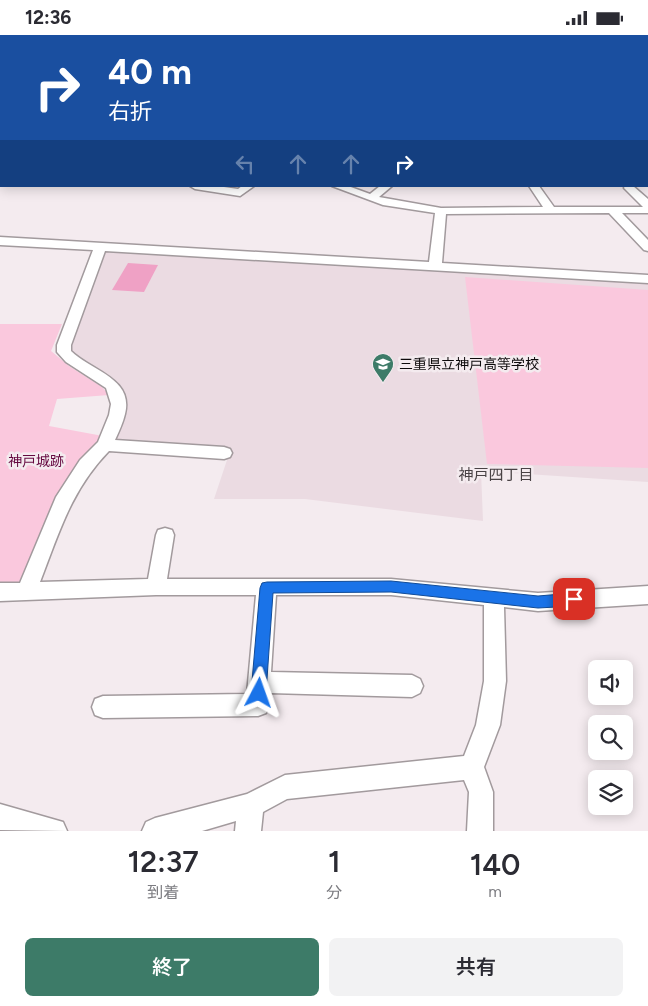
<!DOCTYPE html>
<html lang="ja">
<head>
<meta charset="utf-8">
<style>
  :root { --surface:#fff; --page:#f2f2f3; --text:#2b2b33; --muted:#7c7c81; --accent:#3d7b68 }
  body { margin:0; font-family:Figtree,"Noto Sans JP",sans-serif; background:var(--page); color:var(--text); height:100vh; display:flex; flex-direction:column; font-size:19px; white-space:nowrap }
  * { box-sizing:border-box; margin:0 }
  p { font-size:16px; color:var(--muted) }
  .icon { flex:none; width:28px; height:28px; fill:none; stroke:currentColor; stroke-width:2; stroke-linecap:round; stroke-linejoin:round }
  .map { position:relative; height:796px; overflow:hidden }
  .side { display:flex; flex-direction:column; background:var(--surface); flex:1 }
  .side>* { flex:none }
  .banner { position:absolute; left:0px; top:0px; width:649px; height:152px; box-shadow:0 2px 12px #0003; background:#1a4fa0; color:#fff; overflow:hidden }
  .tools { position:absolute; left:588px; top:625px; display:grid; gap:10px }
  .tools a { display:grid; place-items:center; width:45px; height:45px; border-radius:8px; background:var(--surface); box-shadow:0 2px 12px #0003; font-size:25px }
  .pin { position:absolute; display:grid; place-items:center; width:42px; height:42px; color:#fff; margin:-21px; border-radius:10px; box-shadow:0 2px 8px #0006 }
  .me { position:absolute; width:55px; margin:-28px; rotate:4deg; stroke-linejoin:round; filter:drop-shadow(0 0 4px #0008) }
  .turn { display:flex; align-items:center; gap:18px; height:105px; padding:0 25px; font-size:22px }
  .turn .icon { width:65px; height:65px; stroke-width:2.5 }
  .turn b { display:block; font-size:35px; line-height:42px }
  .lanes { display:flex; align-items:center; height:48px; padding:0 25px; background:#0003; justify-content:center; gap:25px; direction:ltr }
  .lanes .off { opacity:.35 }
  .eta { display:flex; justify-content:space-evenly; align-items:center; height:85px; text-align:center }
  .eta b { font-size:30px; font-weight:600; line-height:35px }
  .action { display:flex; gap:10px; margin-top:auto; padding:10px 25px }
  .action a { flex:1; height:58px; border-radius:8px; background:var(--accent); color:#fff; font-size:20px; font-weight:600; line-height:58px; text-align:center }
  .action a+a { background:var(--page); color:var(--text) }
  .status { display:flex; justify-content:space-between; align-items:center; height:35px; padding:0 25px; background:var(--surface); direction:ltr }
  .status svg { height:14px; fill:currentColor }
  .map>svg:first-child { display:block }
</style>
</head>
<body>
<div class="status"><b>12:36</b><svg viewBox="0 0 49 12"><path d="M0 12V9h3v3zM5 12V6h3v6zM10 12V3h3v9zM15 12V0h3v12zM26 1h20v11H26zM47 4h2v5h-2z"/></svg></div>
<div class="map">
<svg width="648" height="796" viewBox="0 0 648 796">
  <rect width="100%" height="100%" fill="#f4ebef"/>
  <polygon fill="#ebdbe2" points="109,215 648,247 648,447 481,436 483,486 305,464 214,464 231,413 115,404 127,372 122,353 114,344 82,324 72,316 73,304 102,218"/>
  <g fill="#fac8dd">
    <polygon points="465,242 648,255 648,433 487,429"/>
    <polygon points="0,289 62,289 51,316 69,331 102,352 109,360 57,364 49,391 103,401 23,545 15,552 0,553"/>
  </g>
  <polygon fill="#efa1c5" points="128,228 158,230 144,257 112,255"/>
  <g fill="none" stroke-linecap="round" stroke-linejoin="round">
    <polyline stroke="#efa1c5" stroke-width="2.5" points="397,0 400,1"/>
    <g stroke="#a29a9d" stroke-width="3">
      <g id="minor">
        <rect x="401" y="0" width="8" height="1"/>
        <rect x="452" y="0" width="8" height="1"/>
        <rect x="581" y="0" width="9" height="1"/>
        <rect x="0" y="18" width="1" height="4"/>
        <polygon points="1,82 1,88 0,89 0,83"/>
        <rect x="0" y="124" width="1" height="6"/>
        <polygon points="190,151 217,151 238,154 242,151 254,151 240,161 195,154"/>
        <path d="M332 151H348L370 159 380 151H392L379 162 441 173 543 172 529 151H539L554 172H643L624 153 625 151H633L648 164V178H622L648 205V216L644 215 609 178 446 179 442 228 648 240V248L105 216 71 310V316C91 336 134 343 125 379 123 388 119 396 115 405L224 412 230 414 232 418 230 422 224 424 109 416C71 455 59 498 40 547L148 544 156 500 158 495 165 493 172 495 174 500 167 544H391L538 558 648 551V569L538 576 504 572 506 646 500 690 484 732 493 757V796H467L469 757 464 745 287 764 263 777 261 796H235L236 786 202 796H142L146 787 155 783 247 759 285 740 464 721 476 690 484 646V570L391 560H276L271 637 412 640 420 644 423 651 420 658 412 662 270 658 269 670 266 678 258 681 103 683 95 680 92 672 95 664 103 661 247 659 256 560H156L0 566V548H20L56 462 80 425 98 407 109 380 111 369 106 353 66 327 57 317V310L93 215 0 210V202L429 227 435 178 383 170Z"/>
        <polygon points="0,769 63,787 67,796 0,795"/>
      </g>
    </g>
    <g stroke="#a29a9d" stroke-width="2">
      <g id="tertiary">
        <polygon points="305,0 315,0 315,1 306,1"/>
        <polygon points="517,0 528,0 528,1 518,1"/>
        <rect x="0" y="66" width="1" height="6"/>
      </g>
    </g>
    <g stroke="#a29a9d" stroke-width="29">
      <g id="primary">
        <polyline points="216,1 217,0"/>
        <polyline points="609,1 621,0"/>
      </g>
    </g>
    <use href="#minor" fill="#fff" fill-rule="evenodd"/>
    <use href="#tertiary" fill="#fff" fill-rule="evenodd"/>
    <use href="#primary" stroke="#fff" stroke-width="26"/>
  </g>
  <polygon fill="#1a73e8" stroke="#114b97" points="391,546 538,561 574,558 579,560 581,564 579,569 574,571 538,573 391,557 273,558 266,658 264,664 259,666 253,664 251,658 260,553 262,548 267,547"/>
  <defs>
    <g id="school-pin" transform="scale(1.125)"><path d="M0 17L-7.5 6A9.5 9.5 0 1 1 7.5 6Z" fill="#3d7b68" stroke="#f4ebef"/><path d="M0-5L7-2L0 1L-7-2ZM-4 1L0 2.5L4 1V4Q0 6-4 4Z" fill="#fff"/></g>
  </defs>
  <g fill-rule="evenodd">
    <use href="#school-pin" x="383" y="329"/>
  </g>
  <g text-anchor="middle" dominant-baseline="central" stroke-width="5" stroke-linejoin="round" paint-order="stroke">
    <g font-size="14" fill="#0e0b0c" stroke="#f4ebef" text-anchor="start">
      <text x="399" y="329">三重県立神戸高等学校</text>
    </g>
    <g font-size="14" fill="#650940" stroke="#f4ebef">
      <text x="36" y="426">神戸城跡</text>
    </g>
    <g font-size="15" fill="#494245" stroke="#f4ebef">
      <text x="496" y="440">神戸四丁目</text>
    </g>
  </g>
</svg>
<div class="tools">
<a><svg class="icon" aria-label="sound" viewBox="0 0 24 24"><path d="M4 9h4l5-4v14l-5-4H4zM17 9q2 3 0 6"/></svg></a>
<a><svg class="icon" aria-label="search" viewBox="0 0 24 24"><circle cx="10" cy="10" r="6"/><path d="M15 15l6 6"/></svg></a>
<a><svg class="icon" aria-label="layers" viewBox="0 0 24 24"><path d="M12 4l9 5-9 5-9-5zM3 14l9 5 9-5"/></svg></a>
</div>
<div class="pin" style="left:574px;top:564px;background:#d93025"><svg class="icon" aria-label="arrive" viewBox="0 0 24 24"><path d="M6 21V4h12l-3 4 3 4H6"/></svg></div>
<svg class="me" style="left:259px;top:658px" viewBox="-20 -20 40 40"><path d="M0-17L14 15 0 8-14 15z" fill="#1a73e8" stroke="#fff" stroke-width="4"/></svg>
<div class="banner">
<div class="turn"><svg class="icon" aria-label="right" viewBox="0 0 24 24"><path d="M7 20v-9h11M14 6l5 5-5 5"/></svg><div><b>40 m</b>右折</div></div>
<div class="lanes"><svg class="icon off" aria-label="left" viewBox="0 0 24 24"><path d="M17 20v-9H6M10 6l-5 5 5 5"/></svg><svg class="icon off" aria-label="ahead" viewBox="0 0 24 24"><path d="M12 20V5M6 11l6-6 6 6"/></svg><svg class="icon off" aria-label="ahead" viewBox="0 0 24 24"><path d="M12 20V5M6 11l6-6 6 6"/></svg><svg class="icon" aria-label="right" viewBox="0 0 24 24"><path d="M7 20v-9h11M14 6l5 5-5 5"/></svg></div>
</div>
</div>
<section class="side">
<div class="eta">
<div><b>12:37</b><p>到着</p></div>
<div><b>1</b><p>分</p></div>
<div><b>140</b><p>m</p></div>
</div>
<div class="action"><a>終了</a><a>共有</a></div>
</section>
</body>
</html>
